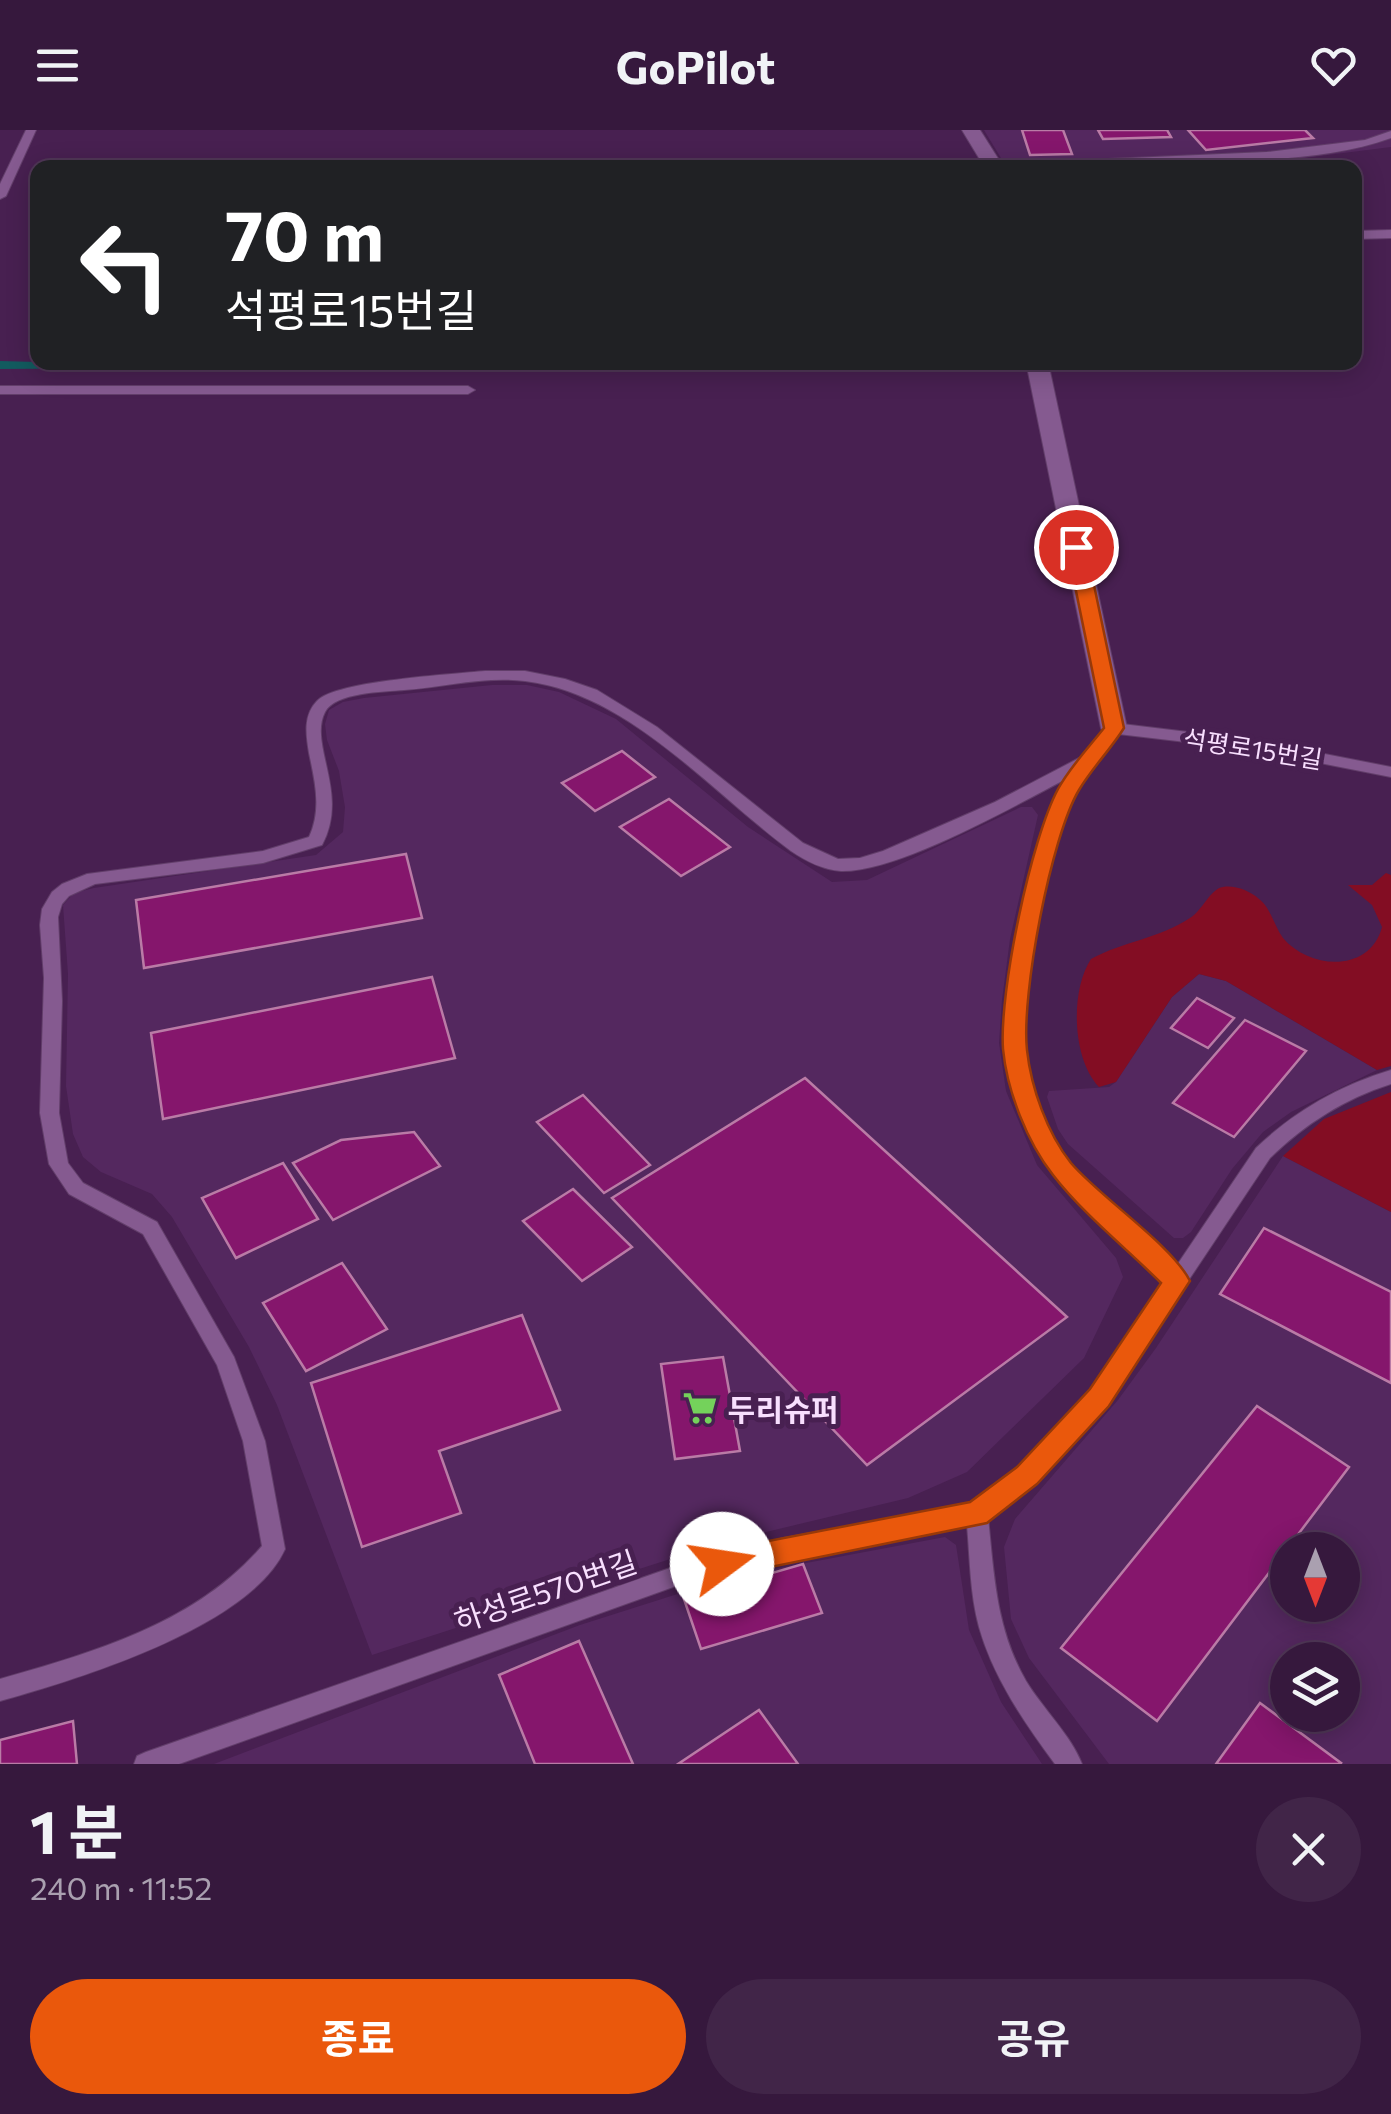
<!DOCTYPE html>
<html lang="ko">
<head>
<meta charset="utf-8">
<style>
  :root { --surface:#36183d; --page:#412548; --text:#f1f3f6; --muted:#aaa0b0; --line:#503757; --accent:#ea580c }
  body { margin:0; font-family:Commissioner,"Noto Sans KR",sans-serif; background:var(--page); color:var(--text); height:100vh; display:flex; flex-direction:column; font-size:38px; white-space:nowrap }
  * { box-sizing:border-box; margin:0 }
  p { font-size:32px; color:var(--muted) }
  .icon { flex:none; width:55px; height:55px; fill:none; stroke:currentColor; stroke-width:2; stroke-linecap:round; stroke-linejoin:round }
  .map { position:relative; height:1634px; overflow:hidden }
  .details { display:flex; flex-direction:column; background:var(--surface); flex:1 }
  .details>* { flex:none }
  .hud { position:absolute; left:30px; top:30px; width:1332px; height:210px; border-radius:20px; box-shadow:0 5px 25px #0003,0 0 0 2px var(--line); background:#202124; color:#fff; overflow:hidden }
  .needle { width:65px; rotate:180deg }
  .controls { position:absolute; left:1270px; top:1402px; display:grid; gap:20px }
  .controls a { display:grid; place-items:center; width:90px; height:90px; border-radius:50%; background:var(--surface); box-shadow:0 5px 25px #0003,0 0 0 2px var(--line); font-size:50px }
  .pin { position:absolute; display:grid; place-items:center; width:85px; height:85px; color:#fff; margin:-42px; border:5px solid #fff; border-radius:50%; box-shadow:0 2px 10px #0007 }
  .me { position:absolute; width:110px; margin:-55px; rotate:76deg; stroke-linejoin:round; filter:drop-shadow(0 0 8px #0008) }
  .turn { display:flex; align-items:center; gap:35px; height:210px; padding:0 30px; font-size:45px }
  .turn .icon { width:130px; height:130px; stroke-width:2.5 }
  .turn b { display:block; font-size:70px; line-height:85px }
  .round { display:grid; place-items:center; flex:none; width:105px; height:105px; border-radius:52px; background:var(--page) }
  .overview { display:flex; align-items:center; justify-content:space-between; height:170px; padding:0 30px }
  h1 { font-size:60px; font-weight:700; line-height:75px }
  .cta { display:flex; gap:20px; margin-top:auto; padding:20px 30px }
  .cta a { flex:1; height:115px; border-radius:60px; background:var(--accent); color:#fff; font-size:40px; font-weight:700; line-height:115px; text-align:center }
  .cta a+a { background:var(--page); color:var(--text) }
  header { display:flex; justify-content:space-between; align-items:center; height:130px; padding:0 30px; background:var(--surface); font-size:45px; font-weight:700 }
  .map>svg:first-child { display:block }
</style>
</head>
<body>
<header><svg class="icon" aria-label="menu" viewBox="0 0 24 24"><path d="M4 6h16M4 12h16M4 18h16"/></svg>GoPilot<svg class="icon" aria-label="heart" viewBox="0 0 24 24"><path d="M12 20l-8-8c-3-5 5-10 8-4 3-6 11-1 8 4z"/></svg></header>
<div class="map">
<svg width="1391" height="1634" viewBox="0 0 1391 1634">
  <rect width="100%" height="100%" fill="#482051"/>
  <g fill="#54285f" fill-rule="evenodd">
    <polygon points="984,0 1391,0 1391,17 1263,33 1007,38"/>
    <polygon points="492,555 527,555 559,562 616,589 748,697 832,752 867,750 1021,677 1032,677 1038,685 1010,809 1002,870 999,913 1006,961 1037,1035 1116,1128 1123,1147 1084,1228 967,1342 908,1368 720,1413 372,1525 277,1275 249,1217 172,1087 152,1064 101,1042 83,1027 73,1004 66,956 68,844 63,775 74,763 94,758 316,725 343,702 345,677 339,641 327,610 325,594 329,580 343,572 364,568"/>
    <polygon points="1199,844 1226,851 1377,940 1291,982 1263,1002 1232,1039 1191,1102 1183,1108 1174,1108 1068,1014 1058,999 1047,967 1049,961 1109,957 1116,952 1172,867"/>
    <path d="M1283 1026 1391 1082V1634H1109L1029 1528 1011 1489 1004 1417 1015 1389 1118 1270 1156 1218ZM1288 1420H1342V1475H1288ZM1288 1530H1342V1585H1288Z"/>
    <polygon points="945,1407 956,1415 969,1500 1001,1572 1042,1634 214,1634 580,1495 731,1447"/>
  </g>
  <g fill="#830d23">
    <path d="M1386 743 1391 745V936L1377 940 1226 851 1199 844 1172 867 1116 952 1099 957C1072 929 1070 861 1091 829 1122 812 1160 808 1190 788 1202 781 1210 759 1223 757 1235 755 1250 761 1259 769 1271 778 1274 796 1283 808 1310 840 1370 843 1382 797L1372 775 1348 755H1372Z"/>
    <polygon points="1391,962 1391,1082 1283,1026 1324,989"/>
  </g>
  <polygon fill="#125b5f" points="0,231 38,232 469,233 469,236 0,239"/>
  <g fill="#85166c" stroke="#ba7ba6" stroke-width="2.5">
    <polygon points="1022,0 1063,0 1072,24 1030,25"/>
    <polygon points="1098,0 1167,0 1171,7 1103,9"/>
    <polygon points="1188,0 1305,0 1313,8 1206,20"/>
    <polygon points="622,621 655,647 595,681 562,653"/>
    <polygon points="669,669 730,717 681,746 620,697"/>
    <polygon points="406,724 422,788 144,838 136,770"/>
    <polygon points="432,847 455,928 163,989 151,903"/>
    <polygon points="1197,868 1234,888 1208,918 1171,898"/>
    <polygon points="1245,890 1306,921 1234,1007 1173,973"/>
    <polygon points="805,948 1067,1187 867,1335 612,1068"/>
    <polygon points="583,965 650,1035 604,1063 537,992"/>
    <polygon points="414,1002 440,1036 333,1090 293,1033 341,1010"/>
    <polygon points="283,1033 318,1089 236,1128 202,1068"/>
    <polygon points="573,1059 632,1117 582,1151 523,1091"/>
    <polygon points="1264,1098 1391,1162 1391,1253 1220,1164"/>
    <polygon points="342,1133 387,1199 306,1241 263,1173"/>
    <polygon points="522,1185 560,1280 439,1321 461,1383 362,1417 311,1253"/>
    <polygon points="723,1227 740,1321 675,1329 661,1234"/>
    <polygon points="1257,1276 1349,1337 1157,1591 1061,1518"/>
    <polygon points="803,1434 822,1483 701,1519 684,1469"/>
    <polygon points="579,1511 633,1634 535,1634 499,1545"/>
    <polygon points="1260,1573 1341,1633 1340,1634 1216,1634"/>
    <polygon points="759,1580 798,1634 678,1634"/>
    <polygon points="73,1591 77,1634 0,1634 0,1610"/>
  </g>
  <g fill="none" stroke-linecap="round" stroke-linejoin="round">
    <g stroke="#623e6a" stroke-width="2">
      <g id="lane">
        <polygon points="26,0 36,0 6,66 0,69 0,54"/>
        <path d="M1391 1V8C1327 31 1251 30 1183 33 1119 36 1053 41 989 37L995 34 1267 22 1365 10Z"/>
        <polygon points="1391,100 1391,108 1355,109 1355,101"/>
        <polygon points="0,256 468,256 475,260 468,264 0,264"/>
        <path d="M485 541H525L565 549 597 560 657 597 803 713 838 729 860 728 883 721 995 672 1083 626 1108 594 1114 593 1254 610 1391 637V647L1254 620 1118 604C1104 621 1088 638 1077 659 1047 718 1020 852 1024 918 1026 950 1039 984 1055 1012 1083 1062 1133 1099 1175 1138L1256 1018C1296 980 1339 956 1391 940V954C1344 969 1305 994 1270 1028L1106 1274 1035 1352 988 1387C994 1445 996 1499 1026 1551 1043 1579 1070 1604 1082 1634H1055C1024 1592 993 1547 979 1497 970 1464 970 1429 967 1395L784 1428 690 1451 179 1634H134L137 1626 146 1622 690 1431 784 1408 972 1374 1019 1338 1092 1262 1165 1153C1095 1089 1014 1022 1006 920 1003 880 1012 839 1019 799 1029 749 1041 692 1068 648 1014 676 899 742 841 741 823 740 806 731 791 721 711 662 628 563 525 551 485 546 444 557 404 560 384 562 335 562 325 582 308 615 350 663 322 715L263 733 95 754 69 766 62 774 58 787 62 871 59 983 68 1033 83 1053 157 1092 234 1227 265 1311 285 1419C250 1497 78 1549 0 1571V1549C95 1522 196 1493 262 1416L243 1311 217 1235 143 1104 69 1064 49 1034 40 983 44 848 40 795 42 779 52 762 62 754 87 744 263 721 309 707C322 679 315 652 309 623 306 605 303 585 317 571 335 551 454 544 485 541Z"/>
      </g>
    </g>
    <g stroke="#623e6a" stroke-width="2">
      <g id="street">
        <polygon points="962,0 980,0 1004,38 985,38"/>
        <polygon points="1026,232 1048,232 1127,598 1124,604 1104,604 1101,598"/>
      </g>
    </g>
    <use href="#lane" fill="#855a90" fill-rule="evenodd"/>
    <use href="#street" fill="#855a90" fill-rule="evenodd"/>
  </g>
  <path fill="#ea580c" stroke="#983908" stroke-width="2.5" d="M1076 411 1086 417 1124 598C1111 619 1092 638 1079 660 1051 707 1021 865 1027 920 1031 957 1047 1003 1071 1033 1100 1067 1172 1115 1190 1151L1109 1276 1037 1354 987 1393 722 1447 711 1443 707 1434 711 1424 722 1420 970 1372 1017 1337 1090 1259 1161 1153C1126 1118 1083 1084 1053 1045 1027 1012 1007 961 1003 919 999 862 1031 709 1058 659 1070 637 1089 617 1104 598L1067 417Z"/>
  <defs>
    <g id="supermarket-bare" transform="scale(2.7)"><path d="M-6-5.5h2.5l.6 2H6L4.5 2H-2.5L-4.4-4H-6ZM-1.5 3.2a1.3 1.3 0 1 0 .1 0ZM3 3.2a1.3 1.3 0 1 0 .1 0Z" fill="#74d25b" stroke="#482051" stroke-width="2.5" paint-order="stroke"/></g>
  </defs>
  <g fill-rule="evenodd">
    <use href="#supermarket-bare" x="700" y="1278"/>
  </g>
  <g text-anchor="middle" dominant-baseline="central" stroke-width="10" stroke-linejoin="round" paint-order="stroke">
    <g font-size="25" fill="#f8dffe" stroke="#482051">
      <text transform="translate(1253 618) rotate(9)">석평로15번길</text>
    </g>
    <g font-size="30" font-weight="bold" fill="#f8dffe" stroke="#482051" text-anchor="start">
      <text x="728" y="1278">두리슈퍼</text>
    </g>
    <g font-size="30" fill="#f8dffe" stroke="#482051">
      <text transform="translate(545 1460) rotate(-19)">하성로570번길</text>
    </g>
  </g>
</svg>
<div class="controls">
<a><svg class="needle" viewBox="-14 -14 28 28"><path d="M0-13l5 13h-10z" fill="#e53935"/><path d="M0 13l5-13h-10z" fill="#aaa0b0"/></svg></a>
<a><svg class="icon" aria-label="layers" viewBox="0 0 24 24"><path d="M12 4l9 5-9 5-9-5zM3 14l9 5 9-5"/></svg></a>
</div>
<div class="pin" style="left:1076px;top:417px;background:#d93025"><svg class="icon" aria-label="arrive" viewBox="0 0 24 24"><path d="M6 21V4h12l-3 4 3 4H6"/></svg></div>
<svg class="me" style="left:722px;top:1434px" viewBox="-20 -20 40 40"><circle r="19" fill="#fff"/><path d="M0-13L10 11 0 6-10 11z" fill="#ea580c"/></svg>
<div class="hud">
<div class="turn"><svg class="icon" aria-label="left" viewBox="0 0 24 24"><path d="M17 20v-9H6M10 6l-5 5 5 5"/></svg><div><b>70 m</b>석평로15번길</div></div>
</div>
</div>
<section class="details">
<div class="overview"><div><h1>1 분</h1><p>240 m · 11:52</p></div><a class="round"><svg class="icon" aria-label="close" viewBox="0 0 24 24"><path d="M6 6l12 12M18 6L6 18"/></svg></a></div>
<div class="cta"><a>종료</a><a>공유</a></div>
</section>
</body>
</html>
